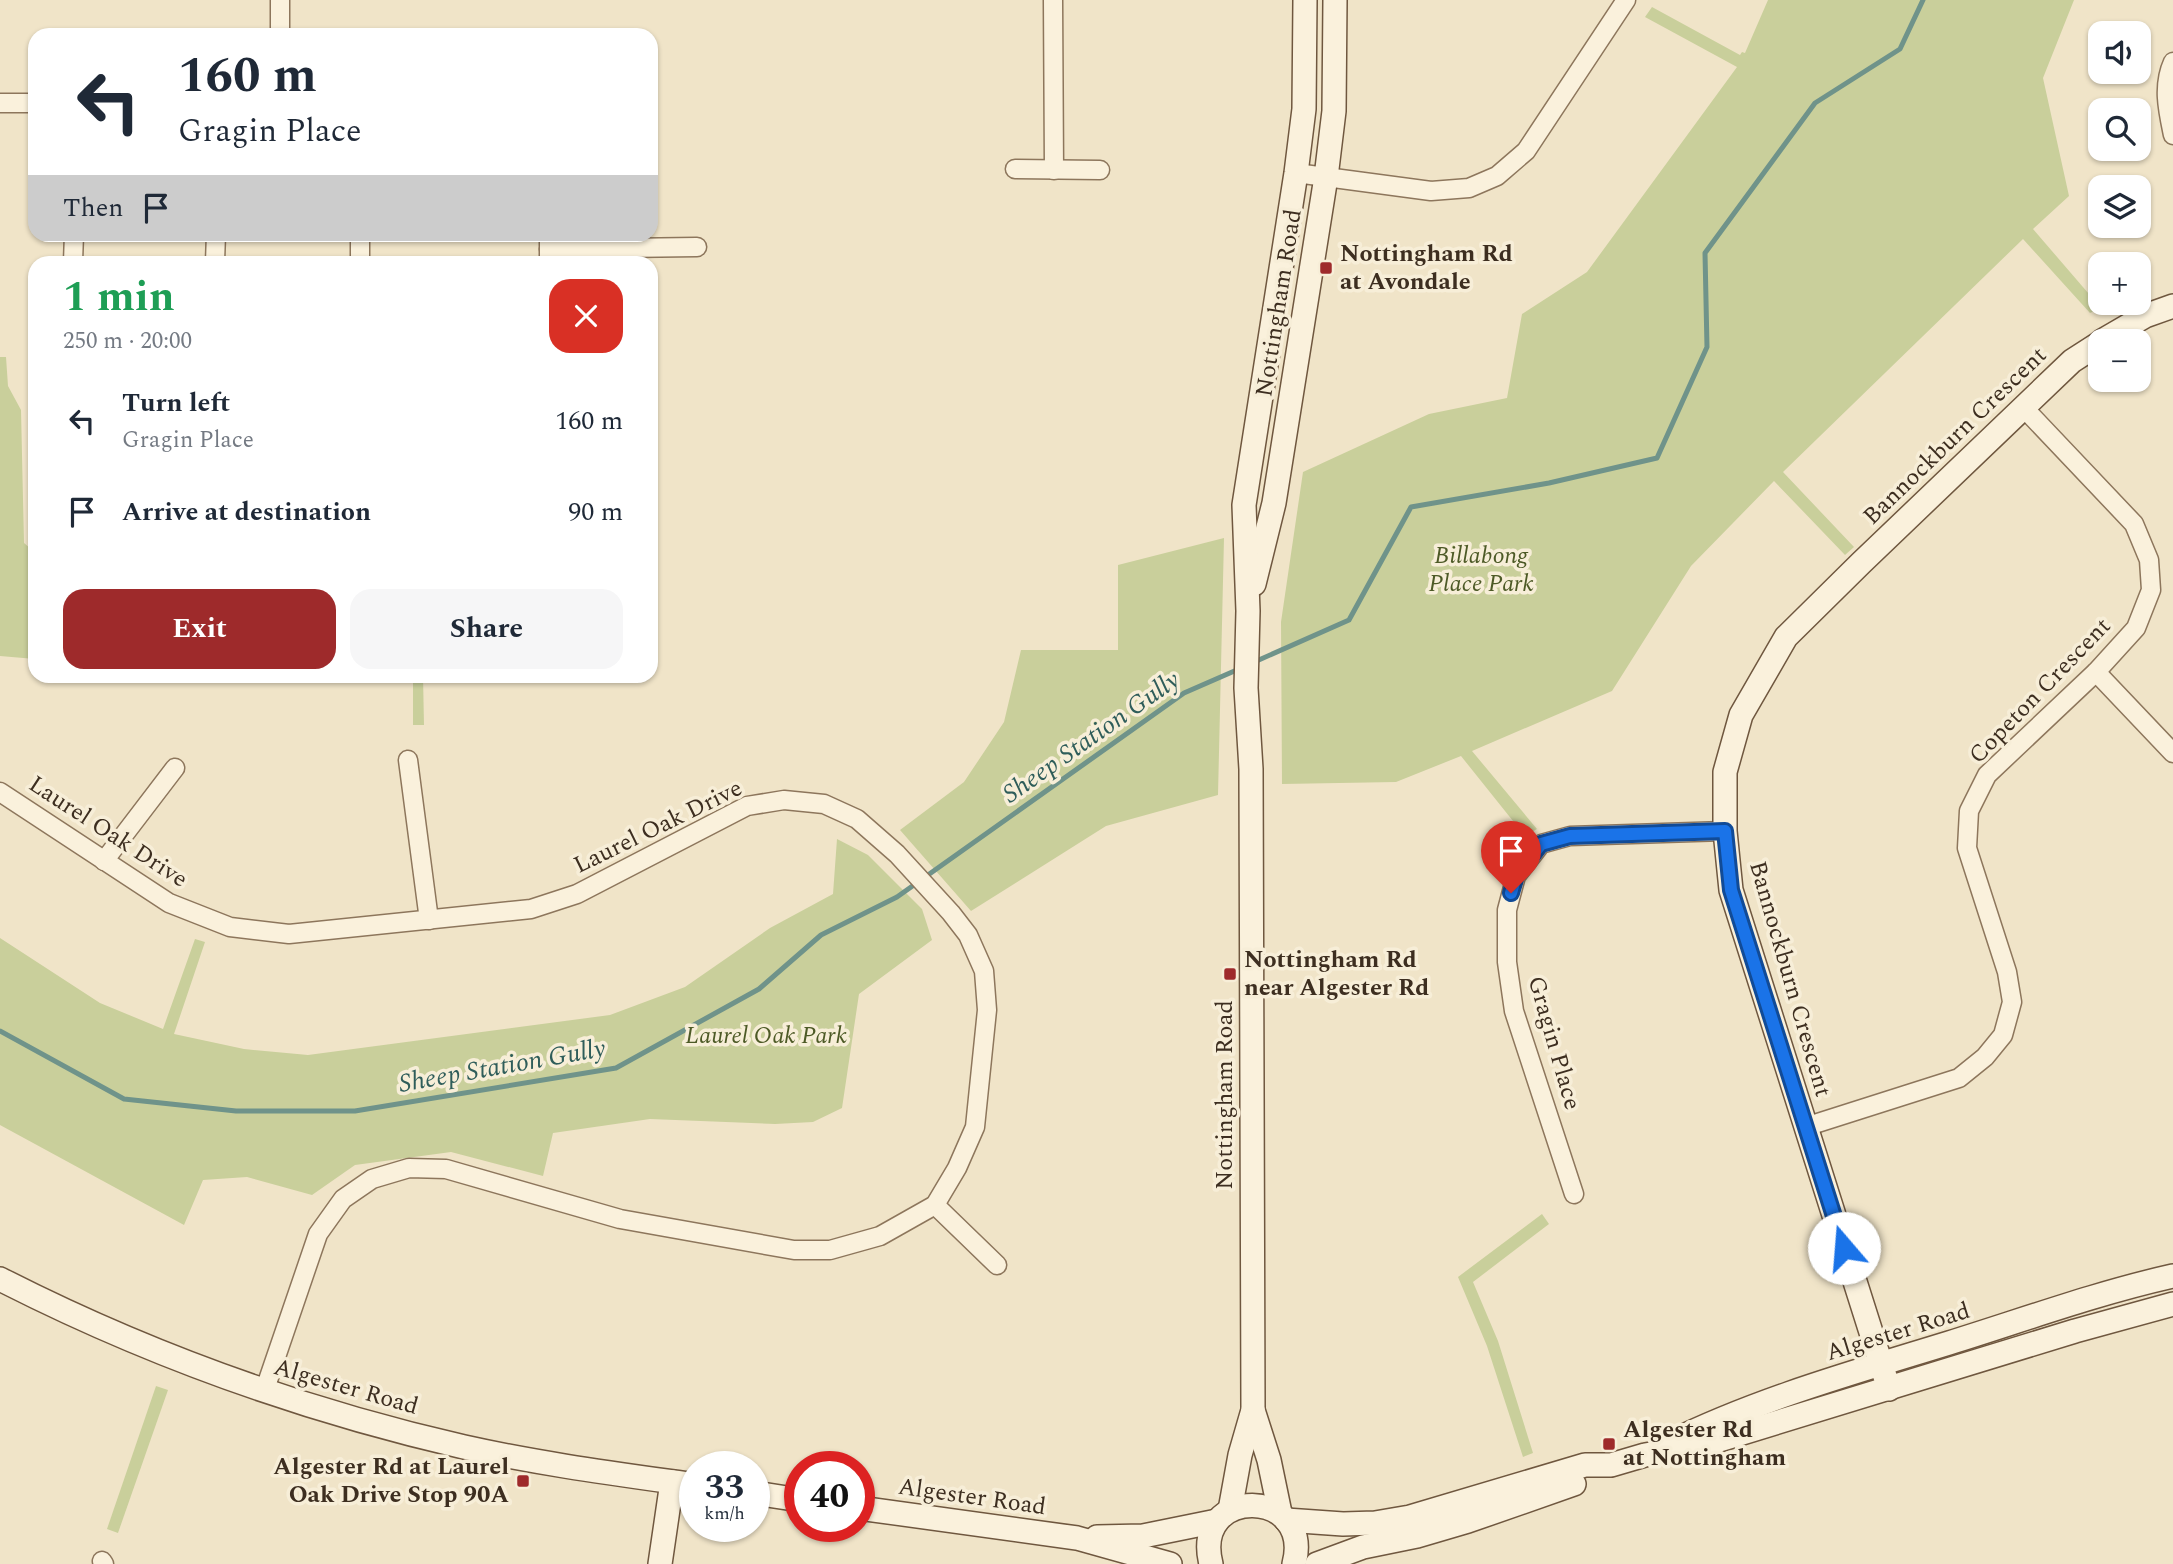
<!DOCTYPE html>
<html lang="en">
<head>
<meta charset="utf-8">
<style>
  :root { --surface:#fff; --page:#f6f6f7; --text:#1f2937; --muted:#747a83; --accent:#9e2a2b }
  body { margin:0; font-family:Spectral,serif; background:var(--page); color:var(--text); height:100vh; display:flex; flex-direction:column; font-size:26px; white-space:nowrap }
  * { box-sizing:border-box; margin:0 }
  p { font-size:23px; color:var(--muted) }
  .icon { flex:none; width:38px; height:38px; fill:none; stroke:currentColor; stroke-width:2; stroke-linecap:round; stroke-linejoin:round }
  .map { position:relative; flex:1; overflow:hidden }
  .sheet { position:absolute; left:28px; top:256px; width:630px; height:427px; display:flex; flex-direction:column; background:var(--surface); border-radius:21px; box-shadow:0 2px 5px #0004 }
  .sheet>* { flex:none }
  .guide { position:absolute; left:28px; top:28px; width:630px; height:214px; border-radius:21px; box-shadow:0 2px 5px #0004; background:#fff; color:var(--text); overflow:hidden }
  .tools { position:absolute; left:2088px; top:21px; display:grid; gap:14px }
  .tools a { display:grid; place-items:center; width:63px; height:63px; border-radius:14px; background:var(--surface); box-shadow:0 2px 5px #0004; font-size:35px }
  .speed { position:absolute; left:679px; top:1451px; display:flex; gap:14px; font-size:35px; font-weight:700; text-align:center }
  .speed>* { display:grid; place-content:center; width:91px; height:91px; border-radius:50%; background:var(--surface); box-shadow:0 2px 5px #0004; line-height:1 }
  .speed small { font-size:18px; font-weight:400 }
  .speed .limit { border:10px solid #d22; background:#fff; color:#111 }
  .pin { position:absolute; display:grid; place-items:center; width:60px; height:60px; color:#fff; margin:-72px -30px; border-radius:50% 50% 50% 0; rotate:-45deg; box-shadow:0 0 7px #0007 }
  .pin .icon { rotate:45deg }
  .me { position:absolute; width:77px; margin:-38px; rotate:342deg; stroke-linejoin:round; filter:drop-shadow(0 0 5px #0008) }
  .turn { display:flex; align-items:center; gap:24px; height:147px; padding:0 35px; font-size:32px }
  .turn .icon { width:91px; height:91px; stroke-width:2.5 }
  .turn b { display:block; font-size:49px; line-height:60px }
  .then { display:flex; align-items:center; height:66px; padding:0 35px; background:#0003; gap:14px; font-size:26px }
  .round { display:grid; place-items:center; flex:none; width:74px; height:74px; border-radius:21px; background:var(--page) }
  .head { display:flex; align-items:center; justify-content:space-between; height:119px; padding:0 35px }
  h1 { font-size:42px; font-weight:700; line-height:52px; color:#1e9e55 }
  .cta { display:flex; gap:14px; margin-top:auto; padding:14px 35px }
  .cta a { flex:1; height:80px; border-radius:21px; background:var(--accent); color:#fff; font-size:28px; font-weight:700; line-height:80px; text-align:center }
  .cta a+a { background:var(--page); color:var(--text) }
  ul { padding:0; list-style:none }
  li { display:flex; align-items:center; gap:21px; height:91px; padding:0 35px }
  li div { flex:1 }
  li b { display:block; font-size:26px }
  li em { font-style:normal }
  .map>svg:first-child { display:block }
</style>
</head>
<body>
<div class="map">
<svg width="2173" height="1564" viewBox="0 0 2173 1564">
  <rect width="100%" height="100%" fill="#f0e4c8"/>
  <g fill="#c9cf9b">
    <polygon points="1768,0 2074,0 2043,78 2069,196 2033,229 2101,308 2090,313 2023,239 1783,472 1854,547 1845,555 1774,481 1691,566 1612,691 1472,751 1537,829 1525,836 1461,756 1396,782 1282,784 1281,622 1303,472 1429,414 1507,398 1522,314 1587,272 1737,67 1645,17 1652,7 1740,55 1742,52 1745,53"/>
    <polygon points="0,357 6,357 8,386 21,410 24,543 31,549 35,570 35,659 0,656"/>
    <polygon points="1224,538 1218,795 1106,826 971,911 900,830 964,782 1004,722 1021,650 1118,650 1118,565"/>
    <polygon points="413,676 423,676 424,725 413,725"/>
    <polygon points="837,839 868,855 922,909 932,940 859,994 842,1108 813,1122 775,1124 650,1119 553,1133 543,1176 451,1152 355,1165 312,1195 247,1177 203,1180 184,1225 0,1125 0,938 100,1003 163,1029 195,939 205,942 174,1034 244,1049 308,1055 610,1015 685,987 770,928 833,894"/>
    <polygon points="1542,1214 1549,1224 1473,1282 1498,1341 1533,1453 1523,1457 1487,1346 1458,1277"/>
    <polygon points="156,1386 168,1390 118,1533 107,1529"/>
  </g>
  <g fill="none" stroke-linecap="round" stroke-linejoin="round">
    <g stroke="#6f938a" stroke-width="5">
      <polyline points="1252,663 1349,620 1411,507 1549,483 1657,458 1707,347 1705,253 1815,103 1900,49 1923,0"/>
      <polyline points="0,1031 124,1099 236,1111 355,1111 616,1068 759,989 821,935 897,897 1184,693 1239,669"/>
    </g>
    <g stroke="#8d765c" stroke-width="21">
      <g id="street">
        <polyline points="280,0 280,35"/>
        <polyline points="1053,0 1054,170"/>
        <path d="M2173 62C2162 86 2168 111 2173 135"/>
        <polyline points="0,103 35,103"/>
        <polyline points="1015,169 1100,170"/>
        <polyline points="1296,173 1431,191 1469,188 1497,176 1526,151 1626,0"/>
        <polyline points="360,234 360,262"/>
        <polyline points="549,234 549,262"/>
        <polyline points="549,249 697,247"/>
        <polyline points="73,262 74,234"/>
        <polyline points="215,262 216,234"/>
        <polyline points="2096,672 2173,753"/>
        <polyline points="408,760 429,920"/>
        <polyline points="0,792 169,903 230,927 289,934 531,909 577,894 747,806 784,800 824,804 857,819 897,854 951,913 968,935 984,971 987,1010 975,1127 957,1168 935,1205 880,1236 830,1250 794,1250 620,1219 446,1169 409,1168 372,1179 343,1199 318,1234 264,1392"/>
        <polyline points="104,861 175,768"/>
        <polyline points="1805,1127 1959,1078 1985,1057 2003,1035 2012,1002 2007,972 1967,848 1969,811 1987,775 2096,672 2136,628 2151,590 2149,560 2134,524 2024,408"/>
        <polyline points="1574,1194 1514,1011 1507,962 1507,910 1516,876 1541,844 1570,836 1725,831"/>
        <polyline points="935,1205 997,1265"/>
        <polyline points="102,1561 104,1564"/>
      </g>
    </g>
    <g stroke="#6f573f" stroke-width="26">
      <g id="secondary">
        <polyline points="2102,341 2145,316 2173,306"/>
        <polyline points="1254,584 1274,503 1326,177 1334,111 1335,0"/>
        <path d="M0 1279C147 1354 303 1410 464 1447 540 1464 617 1474 695 1485"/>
        <polyline points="1889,1389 1731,890 1725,831 1725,772 1741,715 1786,637 1861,563 2072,361 2100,343"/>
        <polyline points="1253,1410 1269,1460 1280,1513"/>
        <path d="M1669 1443C1758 1399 1855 1372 1949 1343 2023 1320 2097 1293 2173 1276"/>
        <polyline points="754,1493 800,1500"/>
        <polyline points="859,1508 1077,1538 1170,1564"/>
        <polyline points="1230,1510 1240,1455 1253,1410 1251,769 1246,688 1248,611 1244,505 1296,173 1304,109 1305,0"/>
        <polyline points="1286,1520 1343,1524 1375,1523 1410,1517 1585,1465 1611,1465 1645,1455 1703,1445 2075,1331 2173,1304"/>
        <polyline points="1097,1537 1143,1536 1217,1521"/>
        <polyline points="660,1564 672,1482"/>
        <path d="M1211 1564C1191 1485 1314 1487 1294 1564"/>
        <polyline points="1317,1564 1363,1547 1417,1536 1468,1521 1574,1484"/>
      </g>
    </g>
    <use href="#street" stroke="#faf1dc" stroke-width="18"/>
    <use href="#secondary" stroke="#faf1dc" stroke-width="23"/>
  </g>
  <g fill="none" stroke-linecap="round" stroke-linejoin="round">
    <g stroke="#114b97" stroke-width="18">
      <polyline id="route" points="1511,893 1516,876 1541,844 1570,836 1725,831 1731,890 1844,1248"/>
    </g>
    <use href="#route" stroke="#1a73e8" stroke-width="12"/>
  </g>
  <g fill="#9e2a2b" stroke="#f7eed8" stroke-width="2.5">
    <rect x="1319" y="261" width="14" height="14" rx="3.5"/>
    <rect x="1223" y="967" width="14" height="14" rx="3.5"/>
    <rect x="1602" y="1437" width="14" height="14" rx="3.5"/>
    <rect x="516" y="1474" width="14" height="14" rx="3.5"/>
  </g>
  <g text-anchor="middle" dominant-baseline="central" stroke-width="7" stroke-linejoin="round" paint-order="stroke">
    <g font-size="24" font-weight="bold" fill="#3d2e20" stroke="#f7eed8" text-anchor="start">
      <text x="1340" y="254">Nottingham Rd<tspan x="1340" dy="28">at Avondale</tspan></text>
      <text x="1244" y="960">Nottingham Rd<tspan x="1244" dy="28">near Algester Rd</tspan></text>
      <text x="1623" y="1430">Algester Rd<tspan x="1623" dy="28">at Nottingham</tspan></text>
      <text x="509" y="1467" text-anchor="end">Algester Rd at Laurel<tspan x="509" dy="28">Oak Drive Stop 90A</tspan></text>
    </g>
    <g font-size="24" fill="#3d2e20" stroke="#f7eed8">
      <text transform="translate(1279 303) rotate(-81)">Nottingham Road</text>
      <text transform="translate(1955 436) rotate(-44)">Bannockburn Crescent</text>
      <text transform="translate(2040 691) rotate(-46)">Copeton Crescent</text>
      <text transform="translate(658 827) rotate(-26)">Laurel Oak Drive</text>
      <text transform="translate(108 832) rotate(33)">Laurel Oak Drive</text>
      <text transform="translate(1790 979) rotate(74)">Bannockburn Crescent</text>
      <text transform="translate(1554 1043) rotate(74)">Gragin Place</text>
      <text transform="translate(1225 1095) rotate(-90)">Nottingham Road</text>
      <text transform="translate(1898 1332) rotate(-17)">Algester Road</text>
      <text transform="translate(346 1387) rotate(16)">Algester Road</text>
      <text transform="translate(972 1497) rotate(8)">Algester Road</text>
    </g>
    <g font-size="24" font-style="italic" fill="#4d5a26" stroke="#f7eed8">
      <text x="1481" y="556">Billabong<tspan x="1481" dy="28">Place Park</tspan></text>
      <text x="766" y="1036">Laurel Oak Park</text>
    </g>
    <g font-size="26" font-style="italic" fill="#2f5d5a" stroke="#f7eed8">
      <text transform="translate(1091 737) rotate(-35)">Sheep Station Gully</text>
      <text transform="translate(502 1066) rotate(-10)">Sheep Station Gully</text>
    </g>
  </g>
</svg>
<div class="tools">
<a><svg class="icon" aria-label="sound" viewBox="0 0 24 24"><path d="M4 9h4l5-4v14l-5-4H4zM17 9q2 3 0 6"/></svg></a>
<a><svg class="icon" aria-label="search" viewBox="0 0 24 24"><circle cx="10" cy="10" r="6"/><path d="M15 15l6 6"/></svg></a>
<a><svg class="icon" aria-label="layers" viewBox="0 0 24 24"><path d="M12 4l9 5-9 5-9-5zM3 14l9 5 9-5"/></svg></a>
<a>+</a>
<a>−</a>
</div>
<div class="speed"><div>33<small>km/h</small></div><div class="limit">40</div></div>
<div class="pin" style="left:1511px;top:893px;background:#d93025"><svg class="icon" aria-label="arrive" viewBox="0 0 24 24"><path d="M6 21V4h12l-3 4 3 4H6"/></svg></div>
<svg class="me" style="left:1844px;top:1248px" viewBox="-20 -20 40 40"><circle r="19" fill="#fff"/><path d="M0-13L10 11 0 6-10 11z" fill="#1a73e8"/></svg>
<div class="guide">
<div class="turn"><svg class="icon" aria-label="left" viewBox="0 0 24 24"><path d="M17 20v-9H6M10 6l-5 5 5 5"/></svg><div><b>160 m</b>Gragin Place</div></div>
<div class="then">Then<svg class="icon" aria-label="arrive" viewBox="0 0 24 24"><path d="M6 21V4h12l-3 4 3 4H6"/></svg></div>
</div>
<section class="sheet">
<div class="head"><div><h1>1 min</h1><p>250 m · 20:00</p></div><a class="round" style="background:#d93025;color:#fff"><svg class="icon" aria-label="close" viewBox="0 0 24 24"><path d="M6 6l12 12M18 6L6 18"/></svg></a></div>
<ul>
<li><svg class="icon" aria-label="left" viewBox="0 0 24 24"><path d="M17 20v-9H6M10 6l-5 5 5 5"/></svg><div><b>Turn left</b><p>Gragin Place</p></div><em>160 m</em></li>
<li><svg class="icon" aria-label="arrive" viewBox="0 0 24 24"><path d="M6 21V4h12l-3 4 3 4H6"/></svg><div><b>Arrive at destination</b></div><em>90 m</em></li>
</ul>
<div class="cta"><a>Exit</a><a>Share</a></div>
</section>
</div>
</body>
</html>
